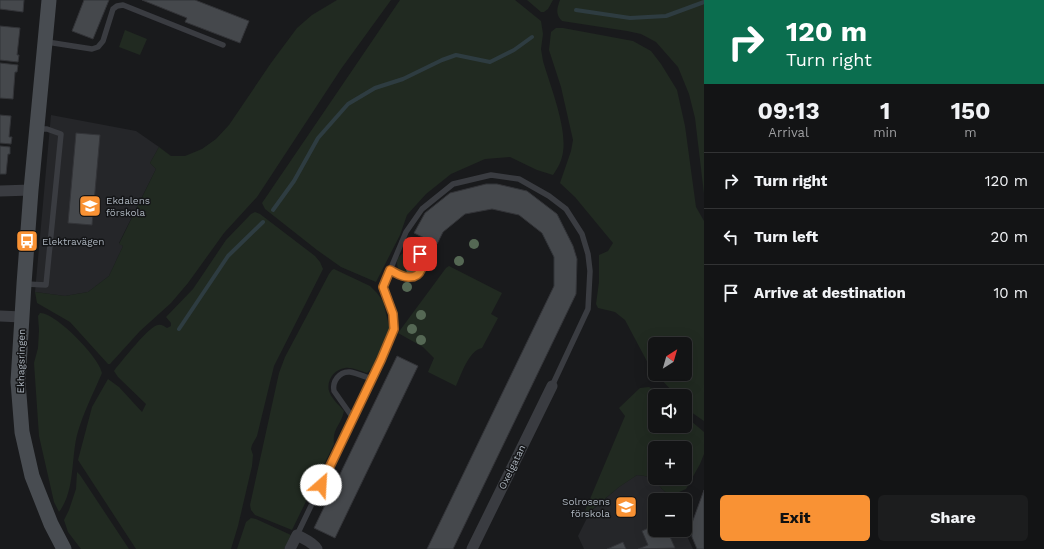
<!DOCTYPE html>
<html lang="en">
<head>
<meta charset="utf-8">
<style>
  :root { --surface:#131415; --page:#1c1d1e; --text:#f1f3f6; --muted:#9d9ea0; --line:#323334; --accent:#f99234 }
  body { margin:0; font-family:"Work Sans",sans-serif; background:var(--page); color:var(--text); height:100vh; display:flex; flex-direction:column; font-size:15px; white-space:nowrap }
  * { box-sizing:border-box; margin:0 }
  p { font-size:13px; color:var(--muted) }
  .icon { flex:none; width:22px; height:22px; fill:none; stroke:currentColor; stroke-width:2; stroke-linecap:round; stroke-linejoin:round }
  .map { position:relative; flex:1; overflow:hidden }
  .details { display:flex; flex-direction:column; background:var(--surface); width:340px }
  .details>* { flex:none }
  .guide { background:#0b6e4f; color:#fff; overflow:hidden }
  .needle { width:26px; rotate:37deg }
  .tools { position:absolute; left:648px; top:337px; display:grid; gap:8px }
  .tools a { display:grid; place-items:center; width:44px; height:44px; border-radius:6px; background:var(--surface); box-shadow:0 4px 16px #0002,0 0 0 1px var(--line); font-size:20px }
  .pin { position:absolute; display:grid; place-items:center; width:34px; height:34px; color:#fff; margin:-17px; border-radius:8px; box-shadow:0 2px 6px #0006 }
  .me { position:absolute; width:44px; margin:-22px; rotate:26deg; stroke-linejoin:round; filter:drop-shadow(0 0 3px #0008) }
  .turn { display:flex; align-items:center; gap:14px; height:84px; padding:0 16px; font-size:18px }
  .turn .icon { width:52px; height:52px; stroke-width:2.5 }
  .turn b { display:block; font-size:28px; line-height:34px }
  .eta { display:flex; justify-content:space-evenly; align-items:center; height:68px; text-align:center }
  .eta b { font-size:24px; font-weight:700; line-height:28px }
  .action { display:flex; gap:8px; margin-top:auto; padding:8px 16px }
  .action a { flex:1; height:46px; border-radius:6px; background:var(--accent); color:#111; font-size:16px; font-weight:700; line-height:46px; text-align:center }
  .action a+a { background:var(--page); color:var(--text) }
  ul { padding:0; list-style:none }
  li { display:flex; align-items:center; gap:12px; height:56px; padding:0 16px; border-top:1px solid var(--line) }
  li div { flex:1 }
  li b { display:block; font-size:15px }
  li em { font-style:normal }
  main { display:flex; flex:1; min-height:0 }
  .map>svg:first-child { display:block }
</style>
</head>
<body>
<main>
<div class="map">
<svg width="704" height="549" viewBox="0 0 704 549">
  <rect width="100%" height="100%" fill="#191a1c"/>
  <g fill="#252629">
    <polygon points="51,115 136,131 159,147 150,163 156,169 119,243 123,246 109,276 88,292 65,296 35,292"/>
    <polygon points="637,475 652,477 662,489 670,496 671,500 655,500 655,530 684,530 693,549 584,549 578,536 590,512 619,487"/>
  </g>
  <g fill="#212a21" fill-rule="evenodd">
    <polygon points="337,0 391,0 341,69 257,197 224,233 188,283 171,303 140,331 110,364 108,364 70,322 37,303 35,292 65,296 88,292 109,276 123,246 119,244 156,169 150,163 159,147 171,156 185,156 202,149 216,139 229,125 271,63 297,28 312,15"/>
    <path d="M400 0H515L541 21 543 34 541 49 543 61C550 85 567 127 563 152 562 160 558 168 553 175L537 170 510 157 485 159 451 174 426 194 407 215 400 235 376 282 341 267 317 250 265 209 262 203Z"/>
    <polygon points="527,0 553,0 548,9 544,12 541,12"/>
    <path d="M560 0H704V194L695 118 689 94 678 67 656 42 641 34 627 31 562 21C555 14 557 8 560 0Z"/>
    <polygon points="556,28 563,28 633,41 651,51 661,64 677,90 685,126 696,207 704,221 704,421 691,412 685,405 685,396 677,396 656,374 685,374 685,344 655,344 655,373 650,367 625,320 615,312 598,308 596,304 599,282 599,255 608,251 613,243 575,197 560,183 571,151 573,140 561,87 549,50 551,32"/>
    <polygon points="125,30 147,39 140,55 119,47"/>
    <path d="M255 212 260 214 315 256 320 262 323 269 274 366 257 436 252 445 251 449 253 455 252 466 238 526 231 549H136L78 460 92 407 108 379 119 387 142 412 146 404 118 377 114 371 116 368C123 360 149 326 158 325 161 324 164 326 167 328L171 326V323L166 317 193 289 226 240 251 214Z"/>
    <circle cx="408" cy="263" r="11"/>
    <path d="M449 266 502 293 491 314 498 318 482 348C469 350 461 375 456 386L428 372 434 358 423 347 398 333 446 268Z"/>
    <path d="M334 269 370 286 377 293 383 301 389 326V333L373 367 367 373C360 371 352 367 345 368 335 369 326 380 329 391 331 398 339 405 344 411 341 426 332 428 334 444L292 530 255 515 251 510 250 505 279 373 285 357 329 274 332 270Z"/>
    <path d="M40 313C55 312 100 358 102 373 93 394 83 413 77 435 71 460 75 491 59 512L54 502 39 436 34 363 38 348 39 330 38 316Z"/>
    <path d="M649 387 664 396H655V426H685V416L704 432V454L700 464 686 489 670 496 662 489 652 477 637 475 619 487 582 518 625 416 619 408 640 388ZM655 448H685V478H655Z"/>
    <polygon points="77,472 80,475 129,549 81,549 68,532 64,520 69,510 76,489"/>
    <polygon points="251,518 256,519 291,535 284,549 237,549 246,522"/>
  </g>
  <g fill="none" stroke-linecap="round" stroke-linejoin="round">
    <g stroke="#2e3c41" stroke-width="4">
      <polyline points="576,10 630,18 666,16 704,2"/>
      <polyline points="273,210 294,181 318,138 348,104 375,88 403,79 442,60 456,55 490,62 514,50 532,37"/>
      <polyline points="179,329 228,256 263,222"/>
    </g>
  </g>
  <g fill="#45484c" stroke="#333438">
    <polygon points="0,0 24,0 23,12 0,9"/>
    <polygon points="84,0 109,0 93,39 72,31"/>
    <polygon points="142,0 195,0 249,21 240,43 185,22 187,18"/>
    <polygon points="0,26 20,28 17,55 19,55 18,62 0,60"/>
    <polygon points="0,63 18,65 17,72 15,72 13,99 0,98"/>
    <polygon points="0,115 11,116 9,137 12,137 11,144 0,143"/>
    <polygon points="76,133 100,135 92,225 68,223"/>
    <polygon points="0,146 10,147 10,154 8,154 6,174 0,174"/>
    <polygon points="486,184 497,184 527,191 557,214 573,246 577,259 576,294 453,549 427,549 554,286 554,257 542,233 519,215 492,209 465,214 443,232 437,244 414,233 425,213 450,193"/>
    <polygon points="397,356 418,366 335,538 314,528"/>
    <polygon points="704,490 704,549 697,549 692,537 692,523"/>
    <polygon points="655,525 655,530 667,530 675,548 638,549 648,545 642,531"/>
    <polygon points="623,542 626,549 607,549"/>
  </g>
  <g fill="none" stroke-linecap="round" stroke-linejoin="round">
    <g stroke="#3a3c41" stroke-width="5.5">
      <polyline points="47,42 92,49 98,47 103,41 113,9 117,6 123,5 223,45"/>
      <path d="M390 270C395 273 401 277 408 277 424 278 427 259 416 250 412 246 406 244 402 242"/>
      <polyline points="26,284 46,285 61,134 47,129 37,129"/>
      <path d="M353 418 334 391C332 382 339 371 350 372 357 373 365 377 372 379"/>
      <polyline points="297,535 381,360 394,329 393,314 383,287 406,232 422,209 453,184 491,175 519,179 549,196 566,209 582,234 588,254 590,271 588,309 552,386"/>
    </g>
    <g stroke="#3a3c41" stroke-width="11">
      <polyline points="0,191 31,190"/>
      <polyline points="0,316 22,317"/>
      <path d="M290 549 297 535C304 539 313 542 317 549"/>
      <polyline points="472,549 552,386"/>
    </g>
    <polyline stroke="#484c51" stroke-width="15" points="49,0 31,190 24,284 18,382 22,432 32,476 51,524 64,549"/>
  </g>
  <g fill="#556854">
    <circle cx="474" cy="244" r="5"/>
    <circle cx="459" cy="261" r="5"/>
    <circle cx="411" cy="269" r="5"/>
    <circle cx="407" cy="287" r="5"/>
    <circle cx="421" cy="315" r="5"/>
    <circle cx="412" cy="329" r="5"/>
    <circle cx="421" cy="340" r="5"/>
  </g>
  <g fill="none" stroke-linecap="round" stroke-linejoin="round">
    <g stroke="#a25f22" stroke-width="10">
      <path id="route" d="M321 485 381 360 394 329 393 314 383 287 390 270C396 273 401 277 408 277 422 278 425 264 420 254"/>
    </g>
    <use href="#route" stroke="#f99234" stroke-width="7"/>
  </g>
  <defs>
    <g id="school-square" transform="scale(1.15)"><rect x="-9" y="-9" width="18" height="18" rx="4" fill="#f99234" stroke="#141517"/><path d="M0-5L7-2L0 1L-7-2ZM-4 1L0 2.5L4 1V4Q0 6-4 4Z" fill="#fff"/></g>
    <g id="bus-square" transform="scale(1.15)"><rect x="-9" y="-9" width="18" height="18" rx="4" fill="#f99234" stroke="#141517"/><path d="M-5-6H5V4H4V6H2V4H-2V6H-4V4H-5ZM-3.5-4V0h7V-4ZM-3.5 1.2v1.5H-2V1.2ZM2 1.2v1.5H3.5V1.2Z" fill="#fff"/></g>
  </defs>
  <g fill-rule="evenodd">
    <use href="#school-square" x="90" y="206"/>
    <use href="#bus-square" x="27" y="241"/>
    <use href="#school-square" x="626" y="507"/>
  </g>
  <g text-anchor="middle" dominant-baseline="central" stroke-width="3" stroke-linejoin="round" paint-order="stroke">
    <g font-size="10" fill="#abb3bc" stroke="#141517" text-anchor="start">
      <text x="106" y="200">Ekdalens<tspan x="106" dy="12">förskola</tspan></text>
      <text x="42" y="241">Elektravägen</text>
      <text x="610" y="501" text-anchor="end">Solrosens<tspan x="610" dy="12">förskola</tspan></text>
    </g>
    <g font-size="10" fill="#abb3bc" stroke="#141517">
      <text transform="translate(21 361) rotate(-89)">Ekhagsringen</text>
      <text transform="translate(512 467) rotate(-64)">Oxelgatan</text>
    </g>
  </g>
</svg>
<div class="tools">
<a><svg class="needle" viewBox="-14 -14 28 28"><path d="M0-13l5 13h-10z" fill="#e53935"/><path d="M0 13l5-13h-10z" fill="#9d9ea0"/></svg></a>
<a><svg class="icon" aria-label="sound" viewBox="0 0 24 24"><path d="M4 9h4l5-4v14l-5-4H4zM17 9q2 3 0 6"/></svg></a>
<a>+</a>
<a>−</a>
</div>
<div class="pin" style="left:420px;top:254px;background:#d93025"><svg class="icon" aria-label="arrive" viewBox="0 0 24 24"><path d="M6 21V4h12l-3 4 3 4H6"/></svg></div>
<svg class="me" style="left:321px;top:485px" viewBox="-20 -20 40 40"><circle r="19" fill="#fff"/><path d="M0-13L10 11 0 6-10 11z" fill="#f99234"/></svg>
</div>
<section class="details">
<div class="guide">
<div class="turn"><svg class="icon" aria-label="right" viewBox="0 0 24 24"><path d="M7 20v-9h11M14 6l5 5-5 5"/></svg><div><b>120 m</b>Turn right</div></div>
</div>
<div class="eta">
<div><b>09:13</b><p>Arrival</p></div>
<div><b>1</b><p>min</p></div>
<div><b>150</b><p>m</p></div>
</div>
<ul>
<li><svg class="icon" aria-label="right" viewBox="0 0 24 24"><path d="M7 20v-9h11M14 6l5 5-5 5"/></svg><div><b>Turn right</b></div><em>120 m</em></li>
<li><svg class="icon" aria-label="left" viewBox="0 0 24 24"><path d="M17 20v-9H6M10 6l-5 5 5 5"/></svg><div><b>Turn left</b></div><em>20 m</em></li>
<li><svg class="icon" aria-label="arrive" viewBox="0 0 24 24"><path d="M6 21V4h12l-3 4 3 4H6"/></svg><div><b>Arrive at destination</b></div><em>10 m</em></li>
</ul>
<div class="action"><a>Exit</a><a>Share</a></div>
</section>
</main>
</body>
</html>
